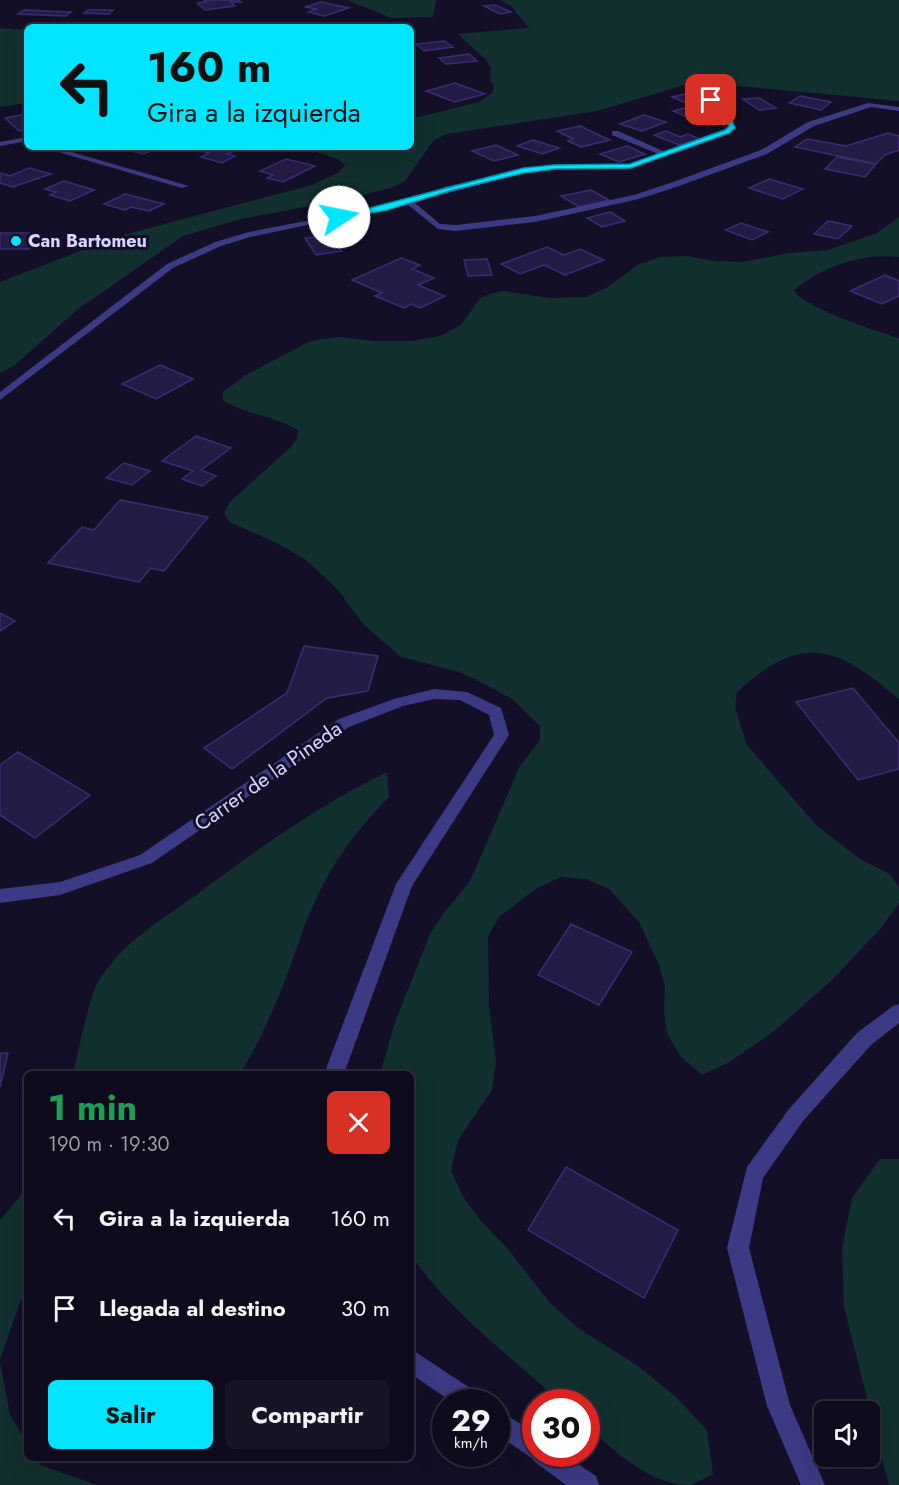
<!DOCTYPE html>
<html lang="es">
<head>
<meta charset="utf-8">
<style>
  :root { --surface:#0e0b1c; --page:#171425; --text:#f1f3f6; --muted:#9b9ba3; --line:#2e2b3b; --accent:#00e5ff }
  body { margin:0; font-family:Jost,sans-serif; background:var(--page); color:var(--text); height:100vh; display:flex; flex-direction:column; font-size:22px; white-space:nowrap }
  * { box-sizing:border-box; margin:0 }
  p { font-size:20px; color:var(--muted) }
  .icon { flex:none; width:33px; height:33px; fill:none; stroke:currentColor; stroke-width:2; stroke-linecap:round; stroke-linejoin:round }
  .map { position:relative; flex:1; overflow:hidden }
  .side { position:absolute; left:24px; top:1071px; width:390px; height:390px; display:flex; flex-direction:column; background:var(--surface); border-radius:9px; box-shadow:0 6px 24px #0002,0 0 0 2px var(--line) }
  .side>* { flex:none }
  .hud { position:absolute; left:24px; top:24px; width:390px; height:126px; border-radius:9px; box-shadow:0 6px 24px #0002,0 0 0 2px var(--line); background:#00e5ff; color:#111; overflow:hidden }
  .fabs { position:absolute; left:814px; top:1401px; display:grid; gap:12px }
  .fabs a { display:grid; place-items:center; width:66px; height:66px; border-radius:9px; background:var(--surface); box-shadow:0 6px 24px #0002,0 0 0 2px var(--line); font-size:30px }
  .speed { position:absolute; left:432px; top:1389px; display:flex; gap:12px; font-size:30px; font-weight:700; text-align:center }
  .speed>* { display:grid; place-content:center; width:78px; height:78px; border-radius:50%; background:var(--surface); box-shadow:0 6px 24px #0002,0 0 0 2px var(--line); line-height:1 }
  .speed small { font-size:15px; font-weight:400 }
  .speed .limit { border:9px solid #d22; background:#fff; color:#111 }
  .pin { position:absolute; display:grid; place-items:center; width:51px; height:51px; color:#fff; margin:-26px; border-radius:12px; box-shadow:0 3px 9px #0006 }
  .me { position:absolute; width:66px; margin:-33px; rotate:79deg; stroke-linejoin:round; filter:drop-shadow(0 0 4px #0008) }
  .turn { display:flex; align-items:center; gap:21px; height:126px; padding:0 24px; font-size:27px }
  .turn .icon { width:78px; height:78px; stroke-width:2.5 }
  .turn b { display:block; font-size:42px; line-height:51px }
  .round { display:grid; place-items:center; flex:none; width:63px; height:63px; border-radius:9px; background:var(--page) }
  .overview { display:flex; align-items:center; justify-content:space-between; height:102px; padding:0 24px }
  h1 { font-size:36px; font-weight:700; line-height:45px; color:#1e9e55 }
  .primary-button { display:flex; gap:12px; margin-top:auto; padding:12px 24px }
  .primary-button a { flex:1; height:69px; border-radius:9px; background:var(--accent); color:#111; font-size:24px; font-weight:700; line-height:69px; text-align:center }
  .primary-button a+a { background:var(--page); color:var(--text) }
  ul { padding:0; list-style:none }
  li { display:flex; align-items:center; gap:18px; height:90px; padding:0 24px }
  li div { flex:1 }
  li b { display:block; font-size:22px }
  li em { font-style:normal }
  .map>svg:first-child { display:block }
</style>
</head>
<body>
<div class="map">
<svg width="899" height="1485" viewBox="0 0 899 1485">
  <rect width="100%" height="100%" fill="#130f26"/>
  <g fill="#12302f">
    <polygon points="347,0 436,0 433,17 391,18"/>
    <polygon points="500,0 899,0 899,101 739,86 727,89 724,93 734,104 695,82 597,111 447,134 434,140 405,181 394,187 342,200 241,219 183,236 77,310 15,365 0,373 0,282 119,236 312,185 339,172 345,165 337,159 302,147 411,147 411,119 479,102 493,92 494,86 490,80 491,69 486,60 458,34 529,28 511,6"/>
    <polygon points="0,28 27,30 27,103 0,107"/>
    <path d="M899 217V257C861 253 823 267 794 290 801 307 879 332 899 338V699C836 646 803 632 737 692L735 708 747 745 816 825 860 859 890 874 899 888V903L881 928 832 980 773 1032 728 1063 702 1075 680 1056 667 1033 664 1011 665 986 659 965 639 922 609 889 586 879 561 877 537 888 499 917 488 936 489 1007 496 1063 492 1090 458 1140 451 1170 463 1197 481 1221 507 1248 550 1303 578 1328 638 1366 675 1396 707 1430 713 1474C705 1478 696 1484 688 1485 651 1485 610 1449 587 1425L586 1402H561L552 1395C502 1348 451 1313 411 1255V1074H380L395 1022 430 934 443 914 470 881 520 766 540 740V726L512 699 477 680 459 672 401 657 363 624 338 590 306 560 277 543 229 522 224 512 230 502 291 447 297 439 298 430C275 416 245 415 223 400V392L244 376 310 341 339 337 373 341H412L440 336 461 325 480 298 490 294 503 291 550 298 586 297 606 288 639 264 661 257 687 256 714 261 742 262 789 253 828 250 877 233Z"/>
    <path d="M387 772 389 797C357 829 331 864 313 906 303 927 297 949 289 970 275 1006 260 1042 240 1074H73C78 1053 89 998 98 982 122 942 159 922 196 895 256 850 319 805 387 772Z"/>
    <polygon points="880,1159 899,1159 899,1485 889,1485 844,1307 842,1248 852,1198"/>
    <polygon points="27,1188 27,1290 20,1302 0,1360 0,1220"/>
    <polygon points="0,1362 10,1415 27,1443 27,1458 36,1458 40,1465 97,1485 0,1485"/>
  </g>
  <g fill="#241b47" stroke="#3b2d73" stroke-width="1.5">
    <polygon points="204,0 239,0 241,2 231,2 235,6 205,10 197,3 206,2"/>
    <polygon points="321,2 349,8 324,16 308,12 317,9 305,7"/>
    <polygon points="495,5 511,12 500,14 484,6"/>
    <polygon points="24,10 71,12 66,16 18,14"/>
    <polygon points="88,10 113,10 109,14 84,13"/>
    <polygon points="444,41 453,47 424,51 416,44"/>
    <polygon points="469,54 477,61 446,64 439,58"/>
    <polygon points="455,83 485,94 455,102 426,91"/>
    <polygon points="701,90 707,98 686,103 672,97"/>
    <polygon points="800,96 831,102 821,110 789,103"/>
    <polygon points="759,98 776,108 759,110 743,99"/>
    <polygon points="689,107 724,123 708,126 673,111"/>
    <polygon points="27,114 27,130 19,131 5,118"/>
    <polygon points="644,115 666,122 642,131 620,124"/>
    <polygon points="580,126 603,137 610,140 581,147 568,141 573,139 557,131"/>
    <polygon points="666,131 680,137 688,134 700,139 679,145 654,135"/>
    <polygon points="888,133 899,136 899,150 885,155 876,164 795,147 807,139 846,146"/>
    <polygon points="533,140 559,148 543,154 517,146"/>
    <polygon points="496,145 518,155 494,161 472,151"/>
    <polygon points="627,146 645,154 619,162 600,154"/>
    <polygon points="116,147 159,147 144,154"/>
    <polygon points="192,147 232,147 239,149 227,154 235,156 222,163 201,157 209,153 189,148"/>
    <polygon points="837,157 876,164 865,177 825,169"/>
    <polygon points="286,159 315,166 283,182 267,178 273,175 260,171"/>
    <polygon points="29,168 51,174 13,187 0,183 0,173 10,176"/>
    <polygon points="769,179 803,189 783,199 749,188"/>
    <polygon points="64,181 94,190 70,201 50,195 56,192 45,189"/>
    <polygon points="591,190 609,200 579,207 561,196"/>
    <polygon points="125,194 164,204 149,211 131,207 125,210 104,204"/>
    <polygon points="610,212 625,221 602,227 587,218"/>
    <polygon points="828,221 852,226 838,239 814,234"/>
    <polygon points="741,223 768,232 752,240 725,230"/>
    <polygon points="0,233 35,233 29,249 0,249"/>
    <polygon points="331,235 342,251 316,255 305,238"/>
    <polygon points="547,247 564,255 580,249 604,260 565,275 544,265 520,274 501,264"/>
    <polygon points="401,258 420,265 412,269 434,278 418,285 445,296 420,308 411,304 404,308 375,296 382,293 352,280"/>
    <polygon points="487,259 492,275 468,276 464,260"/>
    <polygon points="885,275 899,281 899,296 882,304 850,291"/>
    <polygon points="160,365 193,379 156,399 122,384"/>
    <polygon points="196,436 231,448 201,470 216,476 202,486 182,479 193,471 162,461"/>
    <polygon points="124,463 150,471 132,485 106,478"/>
    <polygon points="120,500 208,517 164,571 151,568 139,582 48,563 82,527 94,530"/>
    <polygon points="0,613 15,621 0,631"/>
    <polygon points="304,646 378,656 368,691 327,698 232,769 204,748 287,693"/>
    <polygon points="853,688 899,743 899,769 858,780 796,702"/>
    <polygon points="18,752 90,795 35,838 0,815 0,765"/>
    <polygon points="571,924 632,952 599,1005 538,975"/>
    <polygon points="0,1053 8,1053 0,1087"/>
    <polygon points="566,1167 678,1230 644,1298 528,1230"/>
  </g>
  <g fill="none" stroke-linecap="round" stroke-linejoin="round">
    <polygon fill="#3d3a85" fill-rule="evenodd" points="612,131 618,131 670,154 663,156 612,135"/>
    <g fill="#3d3a85" fill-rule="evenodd">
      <polygon points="711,98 730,113 736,128 730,133 631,168 554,169 524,173 414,202 440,224 456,225 535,216 634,195 673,182 761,150 808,122 868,103 899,107 899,111 871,107 814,126 767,154 679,186 639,199 535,222 456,231 438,229 407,204 250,237 221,246 173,268 0,400 0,392 167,264 215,242 249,232 383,206 448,186 524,169 554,165 630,164 724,129 729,126 724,116 707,100"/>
      <polygon points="27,137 27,141 0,146 0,142"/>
      <polygon points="41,147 54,147 189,186 182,188"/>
      <polygon points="434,689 467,692 501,708 509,735 412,886 344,1074 324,1074 396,884 494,735 489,715 460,700 434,699 403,706 349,727 152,863 60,895 0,903 0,889 60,882 140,855 339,719 394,699"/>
      <polygon points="899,1004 899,1023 871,1045 803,1121 763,1178 749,1248 790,1405 825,1485 801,1485 767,1406 727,1248 747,1167 789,1109 857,1033 893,1006"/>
      <polygon points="411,1349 479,1394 482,1402 452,1402 411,1374"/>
      <polygon points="496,1409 536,1433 536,1454 563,1454 596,1476 599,1485 566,1485 535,1462 533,1459 496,1434"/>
    </g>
  </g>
  <polygon fill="#00e5ff" stroke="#0095a6" stroke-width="1.5" points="709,99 714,99 729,113 735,128 729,133 631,168 554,169 524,173 453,190 387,210 339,219 335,217 524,168 554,165 630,164 725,130 729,126 724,116 709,101"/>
  <circle fill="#00e5ff" stroke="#130f26" stroke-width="2" cx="16" cy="241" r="6"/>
  <g text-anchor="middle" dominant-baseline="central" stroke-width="6" stroke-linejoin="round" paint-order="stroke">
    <g font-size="18" font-weight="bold" fill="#d9d4ff" stroke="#130f26" text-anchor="start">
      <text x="28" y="241">Can Bartomeu</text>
    </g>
    <g font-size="21" fill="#d9d4ff" stroke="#130f26">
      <text transform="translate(268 776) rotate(-35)">Carrer de la Pineda</text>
    </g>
  </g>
</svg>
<div class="fabs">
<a><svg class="icon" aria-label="sound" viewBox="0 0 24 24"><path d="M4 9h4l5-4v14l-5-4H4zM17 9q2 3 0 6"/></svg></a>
</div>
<div class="speed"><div>29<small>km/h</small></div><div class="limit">30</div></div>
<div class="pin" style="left:711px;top:100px;background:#d93025"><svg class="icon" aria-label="arrive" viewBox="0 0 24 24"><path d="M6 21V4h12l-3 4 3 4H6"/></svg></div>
<svg class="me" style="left:339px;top:217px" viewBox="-20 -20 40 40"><circle r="19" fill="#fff"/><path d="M0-13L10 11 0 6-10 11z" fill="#00e5ff"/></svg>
<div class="hud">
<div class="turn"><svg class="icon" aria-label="left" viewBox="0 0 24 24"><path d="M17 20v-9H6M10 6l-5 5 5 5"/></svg><div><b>160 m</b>Gira a la izquierda</div></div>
</div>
<section class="side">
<div class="overview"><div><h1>1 min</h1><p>190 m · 19:30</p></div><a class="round" style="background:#d93025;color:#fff"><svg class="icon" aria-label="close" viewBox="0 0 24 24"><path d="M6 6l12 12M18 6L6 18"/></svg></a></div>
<ul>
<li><svg class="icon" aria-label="left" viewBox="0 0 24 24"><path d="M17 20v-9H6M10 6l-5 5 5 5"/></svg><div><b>Gira a la izquierda</b></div><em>160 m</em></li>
<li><svg class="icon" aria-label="arrive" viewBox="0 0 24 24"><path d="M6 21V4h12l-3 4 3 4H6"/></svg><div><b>Llegada al destino</b></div><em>30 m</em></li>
</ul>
<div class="primary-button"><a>Salir</a><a>Compartir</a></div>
</section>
</div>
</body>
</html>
